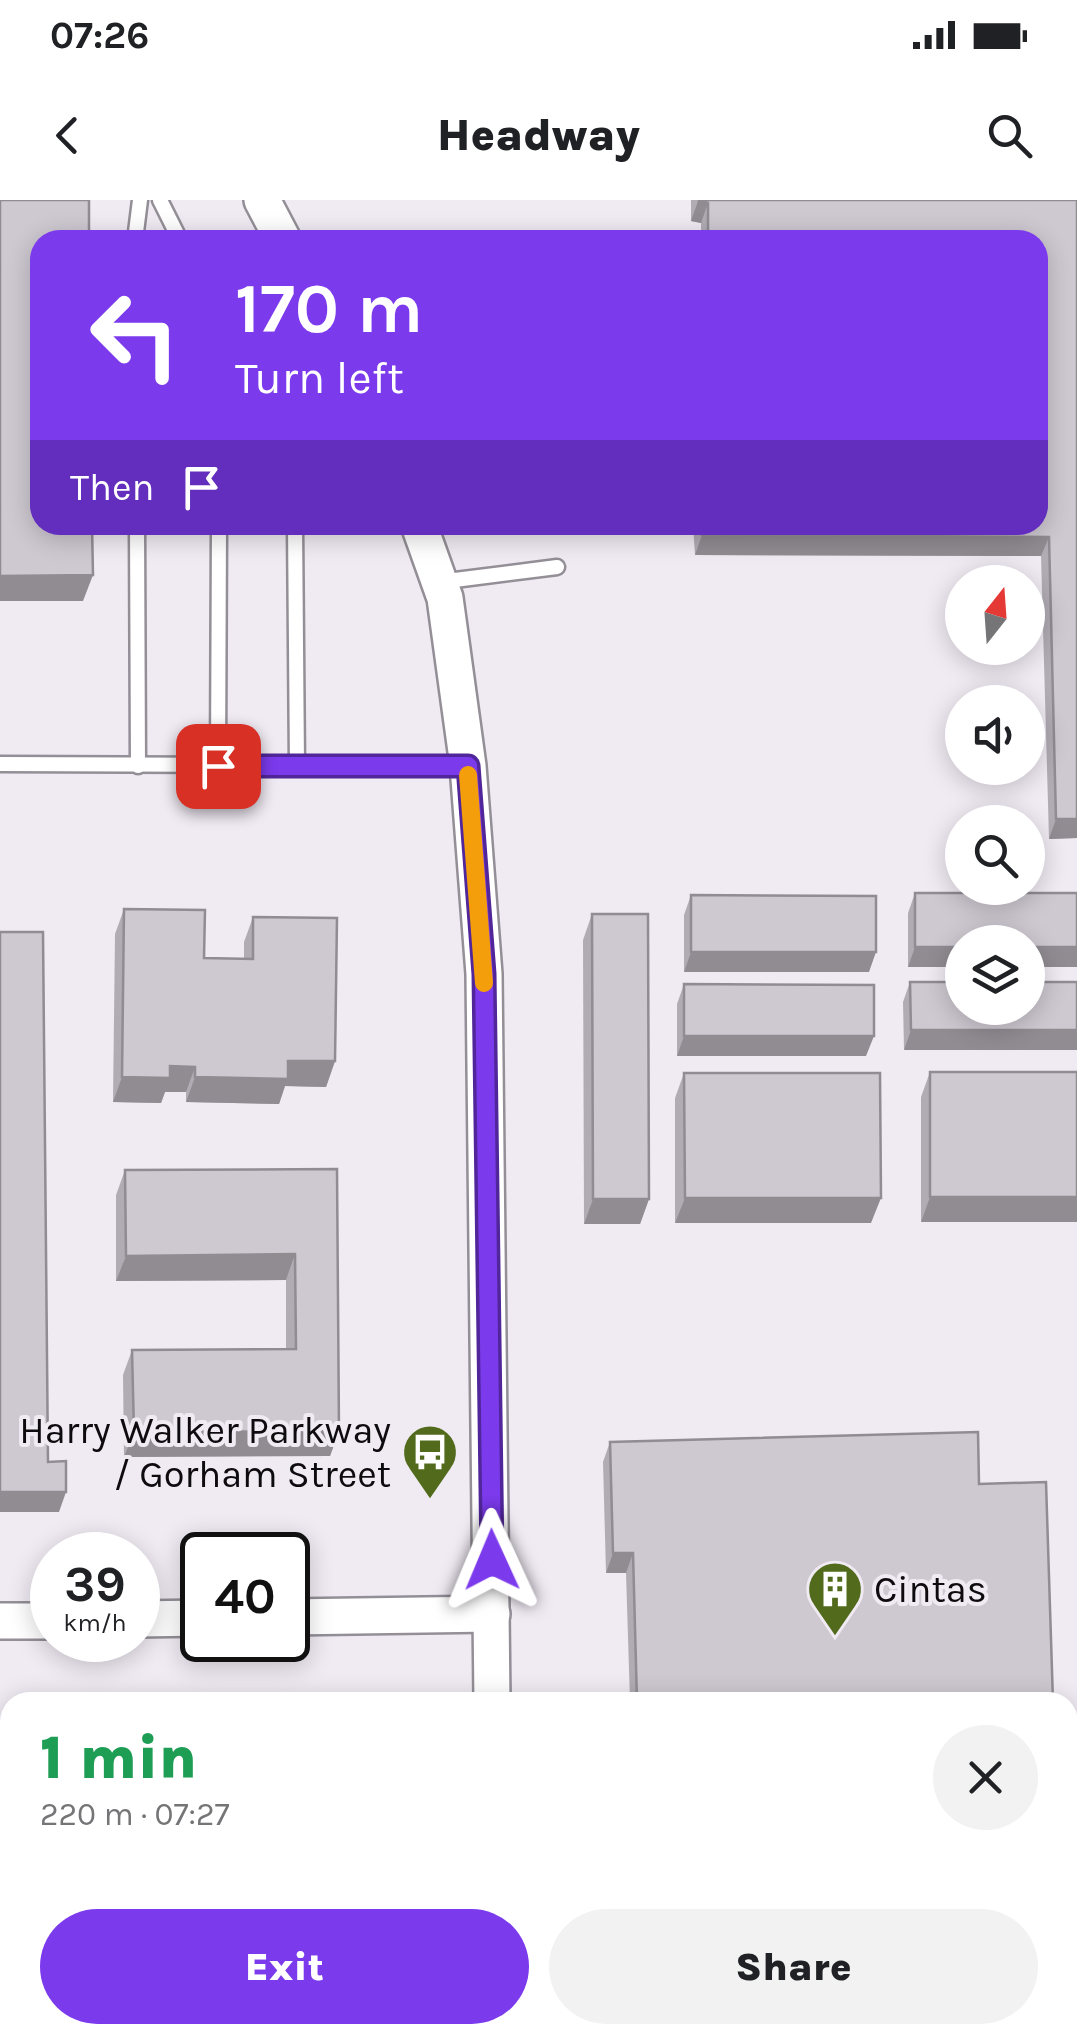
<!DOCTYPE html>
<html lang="en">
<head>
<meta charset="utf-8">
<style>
  :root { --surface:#fff; --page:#f2f2f2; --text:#202124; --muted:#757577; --accent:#7c3aed }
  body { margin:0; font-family:Karla,sans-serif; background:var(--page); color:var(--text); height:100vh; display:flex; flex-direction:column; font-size:38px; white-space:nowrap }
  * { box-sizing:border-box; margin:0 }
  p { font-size:32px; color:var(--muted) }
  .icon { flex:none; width:55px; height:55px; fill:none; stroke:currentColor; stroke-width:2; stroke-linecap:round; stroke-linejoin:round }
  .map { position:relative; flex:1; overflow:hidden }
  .details { position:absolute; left:0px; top:1492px; width:1078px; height:352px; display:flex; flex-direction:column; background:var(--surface); border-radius:30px 30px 0 0; box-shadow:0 5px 25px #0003 }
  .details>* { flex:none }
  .banner { position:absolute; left:30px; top:30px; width:1018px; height:305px; border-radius:30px; box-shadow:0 5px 25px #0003; background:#7c3aed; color:#fff; overflow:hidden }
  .needle { width:65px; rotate:17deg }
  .fabs { position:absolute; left:945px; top:365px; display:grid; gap:20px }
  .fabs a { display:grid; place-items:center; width:100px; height:100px; border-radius:50%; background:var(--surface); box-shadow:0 5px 25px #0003; font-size:50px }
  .speed { position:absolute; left:30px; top:1332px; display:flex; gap:20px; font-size:50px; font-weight:700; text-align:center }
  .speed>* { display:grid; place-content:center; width:130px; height:130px; border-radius:50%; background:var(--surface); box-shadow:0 5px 25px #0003; line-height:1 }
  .speed small { font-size:25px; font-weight:400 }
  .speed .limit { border:5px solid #111; border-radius:15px; background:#fff; color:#111 }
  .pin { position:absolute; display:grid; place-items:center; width:85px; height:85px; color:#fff; margin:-42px; border-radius:20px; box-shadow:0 5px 15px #0006 }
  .me { position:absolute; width:110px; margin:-55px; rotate:359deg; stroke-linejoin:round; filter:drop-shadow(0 0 8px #0008) }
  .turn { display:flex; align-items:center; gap:35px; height:210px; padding:0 40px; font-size:45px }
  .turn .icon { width:130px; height:130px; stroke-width:2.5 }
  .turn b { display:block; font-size:70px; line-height:85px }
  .then { display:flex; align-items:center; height:95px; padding:0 40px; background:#0003; gap:20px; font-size:38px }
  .round { display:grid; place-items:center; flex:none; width:105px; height:105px; border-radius:52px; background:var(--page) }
  .headline { display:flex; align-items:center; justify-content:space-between; height:170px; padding:0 40px }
  h1 { font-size:60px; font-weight:800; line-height:75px; color:#1e9e55 }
  .cta { display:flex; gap:20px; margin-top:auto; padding:20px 40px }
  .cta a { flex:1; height:115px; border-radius:60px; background:var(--accent); color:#fff; font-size:40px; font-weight:800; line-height:115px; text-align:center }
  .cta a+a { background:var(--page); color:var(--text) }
  .status { display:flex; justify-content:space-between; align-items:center; height:70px; padding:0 50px; background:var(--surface); direction:ltr }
  .status svg { height:28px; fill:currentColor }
  header { display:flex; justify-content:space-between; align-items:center; height:130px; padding:0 40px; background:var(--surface); font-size:45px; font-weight:800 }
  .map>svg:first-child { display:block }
</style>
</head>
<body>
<div class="status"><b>07:26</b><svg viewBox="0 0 49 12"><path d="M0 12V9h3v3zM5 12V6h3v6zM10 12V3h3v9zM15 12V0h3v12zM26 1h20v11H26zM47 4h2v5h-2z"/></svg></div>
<header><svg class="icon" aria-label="back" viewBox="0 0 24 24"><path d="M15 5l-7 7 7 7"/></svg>Headway<svg class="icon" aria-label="search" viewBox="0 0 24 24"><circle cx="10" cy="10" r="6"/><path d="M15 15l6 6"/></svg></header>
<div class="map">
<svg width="1077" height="1844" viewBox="0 0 1077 1844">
  <rect width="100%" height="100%" fill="#f0eaf3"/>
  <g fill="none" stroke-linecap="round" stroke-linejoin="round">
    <g stroke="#948f97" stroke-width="19">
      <g id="service">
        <polyline points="160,0 180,40"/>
        <polyline points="135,40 140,0"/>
        <polyline points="137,325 138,566"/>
        <polyline points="295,325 297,566"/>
        <polyline points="439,382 557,367"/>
        <polyline points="0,564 468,566"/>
        <polyline points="218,566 219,325"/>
      </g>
    </g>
    <g stroke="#948f97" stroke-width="40">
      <g id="tertiary">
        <polyline points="262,0 283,40"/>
        <polyline points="419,325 445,398 468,566 484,774 492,1502"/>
        <polyline points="288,1417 492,1414"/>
        <polyline points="138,1419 202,1418"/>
        <polyline points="0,1421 52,1421"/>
        <polyline points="484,1844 485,1835"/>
      </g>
    </g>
    <use href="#service" stroke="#fff" stroke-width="14"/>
    <use href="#tertiary" stroke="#fff" stroke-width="35"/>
  </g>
  <g fill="#b1acb4">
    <polygon points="691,0 1077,0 1077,638 1049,639 1041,356 695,355 693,325 1038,325 1038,40 701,40 701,23 691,21"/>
    <polygon points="915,693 962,742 962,767 908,767 908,713"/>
    <polygon points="691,695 869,772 684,772 684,715"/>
    <polygon points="124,709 204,758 244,759 244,742 253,717 335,861 326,887 285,886 279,904 186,902 186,892 165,892 161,903 113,902 115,734"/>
    <polygon points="592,714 649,999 640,1024 584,1024 583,740"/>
    <polygon points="910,782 962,782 904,850 903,802"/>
    <polygon points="684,784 866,856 677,856 677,804"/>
    <polygon points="930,872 1077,872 921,1022 921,897"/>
    <polygon points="684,873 871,1023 675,1023 675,898"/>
    <polygon points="337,969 339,1231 330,1256 124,1257 123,1175 132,1150 286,1149 286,1080 116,1081 116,995 125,970"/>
    <polygon points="610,1242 979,1284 1053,1502 630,1502 626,1373 606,1373 603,1262"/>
  </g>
  <g fill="#908c92">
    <polygon points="698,1 708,3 701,23 691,21"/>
    <polygon points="702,335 1049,337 1041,356 695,355"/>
    <polygon points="93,375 83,401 0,401 0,376"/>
    <polygon points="1056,619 1077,619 1077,638 1049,639"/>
    <polygon points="915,747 962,747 962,767 908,767"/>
    <rect x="1028" y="747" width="49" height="20"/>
    <polygon points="691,752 876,752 869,772 684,772"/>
    <polygon points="911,830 1077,830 1077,850 904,850"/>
    <polygon points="684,836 874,836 866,856 677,856"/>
    <polygon points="288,861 335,861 326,887 285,886 279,904 186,902 195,877"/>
    <polygon points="170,866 195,867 186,892 165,892 161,903 113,902 122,877"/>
    <polygon points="930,997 1077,997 1077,1022 921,1022"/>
    <polygon points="685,998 881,998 871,1023 675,1023"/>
    <polygon points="593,999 649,999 640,1024 584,1024"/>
    <polygon points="295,1054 286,1080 116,1081 126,1056"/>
    <polygon points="339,1231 330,1256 124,1257 134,1232"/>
    <polygon points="0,1292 66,1292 59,1312 0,1312"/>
    <polygon points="613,1353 633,1353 626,1373 606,1373"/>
    <polygon points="10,1700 10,1720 0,1720 0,1701"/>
  </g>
  <g fill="#cec8d1" stroke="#908c92" stroke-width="2.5">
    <polygon points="0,0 89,0 89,40 40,40 40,325 92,325 93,375 0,376"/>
    <polygon points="698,0 1077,0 1077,619 1056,619 1049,337 702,335 702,325 1038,325 1038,40 708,40 708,3"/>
    <polygon points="915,693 1077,693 1077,747 1028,747 1028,742 962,742 962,747 915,747"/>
    <polygon points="691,695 876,696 876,752 691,752"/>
    <polygon points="124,709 205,710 204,758 253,759 253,717 337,718 335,861 288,861 288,879 195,877 195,867 170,866 170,878 122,877"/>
    <polygon points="592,714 648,714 649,999 593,999"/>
    <polygon points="0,732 43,732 48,1262 66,1261 66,1292 0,1292"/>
    <polygon points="910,782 962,782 962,808 1028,808 1028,782 1077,782 1077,830 911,830"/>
    <polygon points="684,784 874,785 874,836 684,836"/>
    <rect x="930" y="872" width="147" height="125"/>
    <polygon points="684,873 880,873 881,998 685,998"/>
    <polygon points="337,969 339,1231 134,1232 132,1150 296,1149 295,1054 126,1056 125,970"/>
    <polygon points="978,1232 979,1284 1046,1282 1053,1502 637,1502 633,1353 613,1353 610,1242"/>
    <polygon points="0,1524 10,1524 10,1700 0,1701"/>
  </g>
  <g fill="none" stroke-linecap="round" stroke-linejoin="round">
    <g stroke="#51269a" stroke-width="25">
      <polyline id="route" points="218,566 468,566 484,774 492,1360"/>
    </g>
    <use href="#route" stroke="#7c3aed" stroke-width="18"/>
    <polyline stroke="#f59e0b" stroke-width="18" points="468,575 484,783"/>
  </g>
  <defs>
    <g id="bus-pin" transform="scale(2.875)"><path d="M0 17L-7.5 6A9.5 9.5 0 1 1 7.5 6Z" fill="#516a1b" stroke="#f0eaf3"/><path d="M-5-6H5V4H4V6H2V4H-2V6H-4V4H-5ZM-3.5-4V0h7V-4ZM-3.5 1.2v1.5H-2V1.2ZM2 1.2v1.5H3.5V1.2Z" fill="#fff"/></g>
    <g id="building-pin" transform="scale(2.875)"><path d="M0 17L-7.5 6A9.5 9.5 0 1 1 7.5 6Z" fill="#516a1b" stroke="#f0eaf3"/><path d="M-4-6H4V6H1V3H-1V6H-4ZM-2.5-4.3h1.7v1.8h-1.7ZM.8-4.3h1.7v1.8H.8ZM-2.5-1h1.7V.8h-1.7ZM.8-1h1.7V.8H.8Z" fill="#fff"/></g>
  </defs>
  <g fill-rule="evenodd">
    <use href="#bus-pin" x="430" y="1252"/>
    <use href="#building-pin" x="835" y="1389"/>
  </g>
  <g text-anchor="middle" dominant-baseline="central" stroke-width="8" stroke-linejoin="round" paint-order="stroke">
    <g font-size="38" fill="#0d0b0e" stroke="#f0eaf3" text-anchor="end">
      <text x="391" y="1230">Harry Walker Parkway<tspan x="391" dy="44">/ Gorham Street</tspan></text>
      <text x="874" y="1389" text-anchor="start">Cintas</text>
    </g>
  </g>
</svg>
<div class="fabs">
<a><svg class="needle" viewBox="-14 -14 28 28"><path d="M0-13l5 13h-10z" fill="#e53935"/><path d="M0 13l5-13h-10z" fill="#757577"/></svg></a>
<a><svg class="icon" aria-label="sound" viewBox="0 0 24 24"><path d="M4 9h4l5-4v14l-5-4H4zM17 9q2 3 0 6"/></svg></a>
<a><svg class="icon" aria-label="search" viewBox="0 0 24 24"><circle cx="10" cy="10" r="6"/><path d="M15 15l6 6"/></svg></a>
<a><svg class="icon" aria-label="layers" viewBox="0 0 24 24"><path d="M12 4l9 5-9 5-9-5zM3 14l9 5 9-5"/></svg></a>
</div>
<div class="speed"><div>39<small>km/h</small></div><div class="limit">40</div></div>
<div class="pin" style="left:218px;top:566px;background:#d93025"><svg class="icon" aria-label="arrive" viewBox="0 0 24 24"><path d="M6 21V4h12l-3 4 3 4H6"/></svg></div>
<svg class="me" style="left:492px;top:1360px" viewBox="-20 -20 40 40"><path d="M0-17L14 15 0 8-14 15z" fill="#7c3aed" stroke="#fff" stroke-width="4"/></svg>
<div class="banner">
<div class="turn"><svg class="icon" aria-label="left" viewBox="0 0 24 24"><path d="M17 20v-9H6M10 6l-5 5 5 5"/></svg><div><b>170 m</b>Turn left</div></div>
<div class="then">Then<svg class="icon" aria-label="arrive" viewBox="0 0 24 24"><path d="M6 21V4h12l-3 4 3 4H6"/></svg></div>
</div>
<section class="details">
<div class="headline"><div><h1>1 min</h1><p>220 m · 07:27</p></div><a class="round"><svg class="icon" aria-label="close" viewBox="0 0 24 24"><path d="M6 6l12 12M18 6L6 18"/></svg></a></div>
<div class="cta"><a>Exit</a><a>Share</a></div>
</section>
</div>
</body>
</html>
